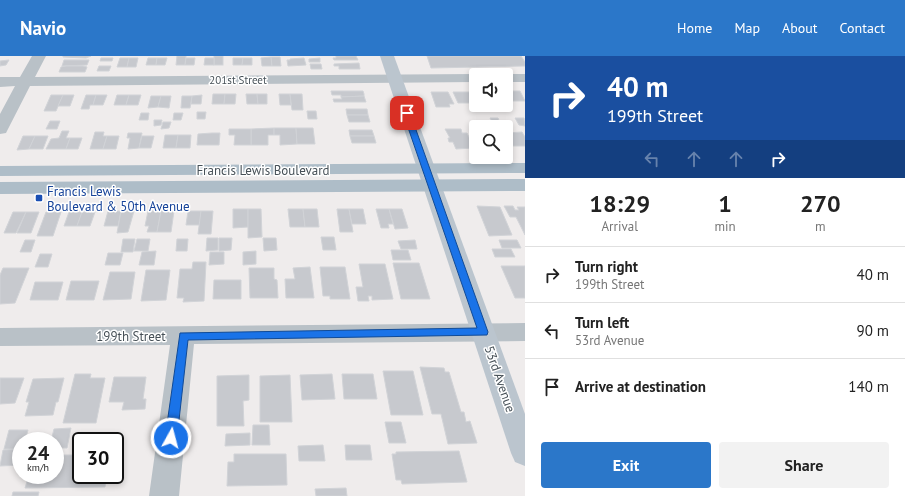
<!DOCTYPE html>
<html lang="en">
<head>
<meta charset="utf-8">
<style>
  :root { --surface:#fff; --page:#f2f2f2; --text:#222; --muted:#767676; --line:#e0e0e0; --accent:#2b77c9 }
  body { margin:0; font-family:"PT Sans",sans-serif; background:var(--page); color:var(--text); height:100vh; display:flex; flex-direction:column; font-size:15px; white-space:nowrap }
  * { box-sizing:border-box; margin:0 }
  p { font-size:13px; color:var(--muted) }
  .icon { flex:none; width:22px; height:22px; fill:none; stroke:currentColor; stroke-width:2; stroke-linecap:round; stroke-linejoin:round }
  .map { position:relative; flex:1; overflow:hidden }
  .side { display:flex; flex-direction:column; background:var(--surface); width:380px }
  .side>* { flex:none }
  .guide { background:#1a4fa0; color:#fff; overflow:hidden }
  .controls { position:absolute; left:469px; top:12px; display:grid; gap:8px }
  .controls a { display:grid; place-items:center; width:44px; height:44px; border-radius:4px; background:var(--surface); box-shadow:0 2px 6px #0003; font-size:20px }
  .speed { position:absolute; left:12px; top:376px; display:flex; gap:8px; font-size:20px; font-weight:700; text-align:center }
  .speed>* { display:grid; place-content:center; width:52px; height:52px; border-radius:50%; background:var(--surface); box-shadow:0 2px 6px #0003; line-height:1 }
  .speed small { font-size:10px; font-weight:400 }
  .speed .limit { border:2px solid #111; border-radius:6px; background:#fff; color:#111 }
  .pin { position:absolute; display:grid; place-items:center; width:34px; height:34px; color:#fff; margin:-17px; border-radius:8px; box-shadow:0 2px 6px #0006 }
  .me { position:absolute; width:44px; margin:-22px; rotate:7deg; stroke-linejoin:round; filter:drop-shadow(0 0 3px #0008) }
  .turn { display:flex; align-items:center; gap:14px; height:84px; padding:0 16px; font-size:18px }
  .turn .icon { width:52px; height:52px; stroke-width:2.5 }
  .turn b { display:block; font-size:28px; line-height:34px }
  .lanes { display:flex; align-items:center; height:38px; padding:0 16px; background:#0003; justify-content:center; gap:20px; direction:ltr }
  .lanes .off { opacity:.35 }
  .eta { display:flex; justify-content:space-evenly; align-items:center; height:68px; text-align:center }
  .eta b { font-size:24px; font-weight:700; line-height:28px }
  .button { display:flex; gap:8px; margin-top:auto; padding:8px 16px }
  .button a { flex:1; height:46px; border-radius:4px; background:var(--accent); color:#fff; font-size:16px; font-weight:700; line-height:46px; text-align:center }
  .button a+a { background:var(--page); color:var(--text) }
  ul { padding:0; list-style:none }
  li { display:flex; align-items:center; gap:12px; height:56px; padding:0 16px; border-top:1px solid var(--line) }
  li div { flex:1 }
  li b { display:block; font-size:15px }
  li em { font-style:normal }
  header { display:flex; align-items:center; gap:24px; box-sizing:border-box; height:56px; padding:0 20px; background:var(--accent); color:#fff }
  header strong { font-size:19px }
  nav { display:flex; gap:22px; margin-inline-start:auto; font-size:14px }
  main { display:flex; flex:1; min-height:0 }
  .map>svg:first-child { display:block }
</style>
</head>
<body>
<header>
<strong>Navio</strong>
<nav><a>Home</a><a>Map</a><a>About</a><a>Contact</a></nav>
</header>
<main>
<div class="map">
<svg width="525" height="440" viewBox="0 0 525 440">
  <rect width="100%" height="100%" fill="#efecec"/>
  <g fill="#c7c9ce" stroke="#d1d3d7">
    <polygon points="63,0 91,0 86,2 63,1"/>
    <polygon points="177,0 186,0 185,9 176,9"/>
    <rect x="214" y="0" width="9" height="9"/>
    <polygon points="336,0 356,0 358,4 334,4 333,2 336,2"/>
    <polygon points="427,0 521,0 525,6 525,10 431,12"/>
    <polygon points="271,1 272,10 262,10 261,2"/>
    <polygon points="271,1 280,1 281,10 272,10"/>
    <polygon points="101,2 113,2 112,5 100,5"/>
    <polygon points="120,2 129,2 127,11 117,11"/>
    <polygon points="129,2 138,2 136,11 127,11"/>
    <polygon points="148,2 157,2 156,9 146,9"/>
    <polygon points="157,2 167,2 165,9 156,9"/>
    <polygon points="186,2 195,2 194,9 185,9"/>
    <polygon points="205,2 214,2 214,9 204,9"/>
    <polygon points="233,2 243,2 242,9 233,9"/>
    <polygon points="243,2 252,2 252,9 242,9"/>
    <polygon points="304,2 306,9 288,10 287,4 290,4 290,3"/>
    <polygon points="320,2 320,6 309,6 309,3"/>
    <polygon points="9,4 6,9 0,10 0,5"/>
    <polygon points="64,4 89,4 87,9 62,10"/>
    <polygon points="359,7 360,13 339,13 339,10 334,10 334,8"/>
    <polygon points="310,8 321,8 322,13 311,13"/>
    <polygon points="66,10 83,10 87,11 85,16 59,16 61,11"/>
    <polygon points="99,10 111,10 109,15 97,15"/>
    <polygon points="331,35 363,35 364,38 364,40 341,41 341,39 332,39"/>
    <polygon points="506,35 520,35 525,45 508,45"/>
    <polygon points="431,36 448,36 454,48 449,48 450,51 436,51"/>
    <polygon points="453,36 470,36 476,47 458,47"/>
    <polygon points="213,38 225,38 224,48 212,48"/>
    <polygon points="225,38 236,38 235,48 224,48"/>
    <polygon points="246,38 257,38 258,48 247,48"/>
    <polygon points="257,38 267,38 267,48 258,48"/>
    <polygon points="279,38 290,38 291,49 280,49"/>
    <polygon points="290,38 302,38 303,54 292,54"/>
    <polygon points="51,39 63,39 56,55 44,55"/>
    <polygon points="63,39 74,39 70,50 58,50"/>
    <polygon points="86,39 96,39 93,49 90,49 89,53 81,53"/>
    <polygon points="96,39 107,39 103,49 93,49"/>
    <polygon points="117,39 129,39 126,49 114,49"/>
    <polygon points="129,39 141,39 138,49 126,49"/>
    <polygon points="202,39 201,48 191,48 192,40"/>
    <polygon points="151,40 161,40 158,51 148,52"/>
    <polygon points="161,40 171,40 169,52 158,51"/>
    <polygon points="182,40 192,40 190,52 181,52"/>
    <polygon points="364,40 366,46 334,46 333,43 342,43 341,41"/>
    <polygon points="346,53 367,53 368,59 347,59"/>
    <polygon points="307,55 316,55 317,63 308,63"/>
    <polygon points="197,56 206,56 205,63 197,63"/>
    <polygon points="141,57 149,57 148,64 139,64"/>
    <polygon points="174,57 183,57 181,64 173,64"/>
    <polygon points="347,59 368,59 370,66 349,66"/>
    <polygon points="490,62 498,62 501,69 494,69"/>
    <polygon points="515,62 524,62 525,70 519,69"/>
    <polygon points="154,64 162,64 161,69 154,70"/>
    <polygon points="50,65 60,65 57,73 46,73"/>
    <polygon points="163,66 171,66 169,72 161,73"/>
    <polygon points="274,72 274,79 268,79 268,89 251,89 251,73"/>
    <polygon points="274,72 296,72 297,88 280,89 280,79 274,79"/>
    <polygon points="296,72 313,72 315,88 297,88"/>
    <polygon points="229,73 251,73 251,89 234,89 235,79 229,79"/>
    <polygon points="445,73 461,73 462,77 467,77 474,92 456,93 453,86 449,86 448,82 450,82"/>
    <polygon points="349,74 372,74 374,80 350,80"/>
    <polygon points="62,75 69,75 66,82 70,82 66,93 46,93 51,83 59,82"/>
    <polygon points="95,76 104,76 103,80 107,80 103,93 90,93"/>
    <polygon points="522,76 525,81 525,90 510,90 506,83 506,77"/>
    <polygon points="128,77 142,77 139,92 128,93 130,82 127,82"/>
    <polygon points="212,77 220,77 219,89 197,89 198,78"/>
    <polygon points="165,79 178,79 176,92 163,92"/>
    <polygon points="178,79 191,79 190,92 176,92"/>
    <polygon points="23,80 35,80 29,93 17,94"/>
    <polygon points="35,80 48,80 43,93 29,93"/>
    <polygon points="107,80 119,80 116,93 103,93"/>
    <polygon points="142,80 154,80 151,92 139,92"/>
    <polygon points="350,80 374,80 376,87 352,87"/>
    <polygon points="70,82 82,82 78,93 66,93"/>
    <polygon points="477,150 500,151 512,179 489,180"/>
    <polygon points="504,150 513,150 515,154 519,154 517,151 525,151 525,179 516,161 510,161"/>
    <polygon points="233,153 248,153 248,171 233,172"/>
    <polygon points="248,153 261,153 262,181 248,182"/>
    <polygon points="288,153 303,153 305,171 290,171"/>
    <polygon points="303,153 317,153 319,171 305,171"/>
    <polygon points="337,153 349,153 353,176 340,176"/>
    <polygon points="349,153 363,153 366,168 352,168"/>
    <polygon points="376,153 389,153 393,168 388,168 389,172 381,172"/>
    <polygon points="389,153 402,153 408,172 395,173"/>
    <polygon points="108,155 121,155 118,170 104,170"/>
    <polygon points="121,155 134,155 128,176 117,177"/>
    <polygon points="148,155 161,155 157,176 147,176 149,170 145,170"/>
    <polygon points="161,155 174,155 171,176 157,176"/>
    <polygon points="188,155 201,155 200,169 186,169"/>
    <polygon points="201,155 213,155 211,178 198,178"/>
    <polygon points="13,156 26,156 16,177 4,177"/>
    <polygon points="26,156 39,156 31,177 17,177"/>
    <polygon points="46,156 61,156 53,180 37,180"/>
    <polygon points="69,156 82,156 77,170 64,170"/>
    <polygon points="82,156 95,156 90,170 77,170"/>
    <polygon points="321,181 334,181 336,194 323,194"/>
    <polygon points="207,182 218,182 218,194 206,195"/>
    <polygon points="219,182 232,182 231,194 219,195"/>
    <polygon points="263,182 276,182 277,194 264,195"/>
    <polygon points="123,183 135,183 133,196 121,196"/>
    <polygon points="137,183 150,183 148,195 134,195"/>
    <polygon points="177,183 188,183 187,195 176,195"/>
    <polygon points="25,184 35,184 31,196 20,196"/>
    <polygon points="415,184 417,193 401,193 398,185"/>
    <polygon points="499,184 517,184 521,192 502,192"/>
    <polygon points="492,193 511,193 515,201 495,201"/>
    <polygon points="391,194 408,194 411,204 393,204"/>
    <polygon points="156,195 154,209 139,209 142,196"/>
    <polygon points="256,195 256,208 243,209 243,196"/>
    <polygon points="210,196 224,196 224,208 209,209"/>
    <polygon points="108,197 123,197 120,209 105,209"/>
    <polygon points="40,198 52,198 48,211 35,211"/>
    <polygon points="193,206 206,206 204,245 183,246 184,242 177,242 180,213 192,213"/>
    <polygon points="393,207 419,207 430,243 401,243"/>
    <polygon points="359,208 385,208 393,243 372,244 372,240 368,240 369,245 358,245 356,231 363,231"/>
    <polygon points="501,210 525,210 525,242 515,242"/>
    <polygon points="310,211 314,242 286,242 285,223 295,223 293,212"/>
    <polygon points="320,211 345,211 350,243 330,243 330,240 323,240"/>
    <polygon points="3,212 29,212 15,247 0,248 0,219"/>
    <polygon points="249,212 274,212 274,223 277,224 278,242 250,242"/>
    <polygon points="146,214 170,214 166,244 141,245"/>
    <polygon points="110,216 135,216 131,243 103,244"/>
    <polygon points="214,224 241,224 241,243 213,243"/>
    <polygon points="71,225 99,225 94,244 66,244"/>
    <polygon points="35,226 63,226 58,244 30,244"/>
    <polygon points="420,311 444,312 445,316 449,316 461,356 464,356 466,366 470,365 477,387 448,388 441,358 432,358"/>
    <polygon points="383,315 413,315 423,359 391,359"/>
    <polygon points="75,318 91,318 90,322 105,322 96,367 63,367"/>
    <polygon points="332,318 335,343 302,344 300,319"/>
    <polygon points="342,318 373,318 377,343 344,343"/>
    <polygon points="249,319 249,344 243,345 244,370 217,370 217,320"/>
    <polygon points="290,319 292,366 260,366 260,320"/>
    <polygon points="114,321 146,321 143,343 146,343 145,353 122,354 124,346 109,346"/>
    <polygon points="0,322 24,322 15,347 0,348"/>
    <polygon points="64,322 58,346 56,346 53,359 25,360 29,346 26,346 33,323"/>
    <polygon points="385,366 401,366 406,387 389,387"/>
    <polygon points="253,369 269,369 270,389 252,389"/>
    <polygon points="71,372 67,392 55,392 55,385 51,385 54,373"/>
    <polygon points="9,374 28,374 25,385 21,385 21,393 4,393"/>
    <polygon points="250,377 250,389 225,390 226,378"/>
    <polygon points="323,389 325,405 299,405 298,390"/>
    <polygon points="345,389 370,389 372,404 346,404"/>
    <polygon points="21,393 21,409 0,410 3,394"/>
    <polygon points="459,395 467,426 402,428 401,424 396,424 392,398 396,398 396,396"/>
    <polygon points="234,398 286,398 287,429 227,430 228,406 234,406"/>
    <polygon points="55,399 81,399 81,419 107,419 105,431 25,432 29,419 55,419"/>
    <polygon points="346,432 347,440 316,440 315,433"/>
    <polygon points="13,436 39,436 38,440 12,440"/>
  </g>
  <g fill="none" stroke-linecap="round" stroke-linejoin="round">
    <g fill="#b9c1c7" fill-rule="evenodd">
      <polygon points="32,0 46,0 35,21 476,18 481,19 476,19 476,26 30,30 8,73 6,77 0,78 0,58 15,30 0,31 0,21 20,21"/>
      <polygon points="506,18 525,18 525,26 506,26 506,19 501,19"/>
      <polygon points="525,267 525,285 194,288 179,440 149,440 170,289 0,290 0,272"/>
    </g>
    <polygon fill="#bbc5ce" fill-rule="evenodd" points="380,0 394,0 525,358 525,410 515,406 511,397"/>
    <g fill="#aebdc8" fill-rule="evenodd">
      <polygon points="525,107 525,117 0,120 0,110"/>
      <polygon points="525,123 525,135 0,138 0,126"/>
    </g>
  </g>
  <polygon fill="#1a73e8" stroke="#114b97" points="404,56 410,57 488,276 487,279 188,284 177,382 175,385 171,387 167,385 165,382 180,277 477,272 403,57"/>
  <rect fill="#1a4fb4" stroke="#fff" stroke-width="1.5" x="35" y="138" width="8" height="8" rx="2"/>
  <g text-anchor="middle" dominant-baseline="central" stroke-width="3" stroke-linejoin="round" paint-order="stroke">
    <g font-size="11" fill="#465057" stroke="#fff">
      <text x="238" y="24">201st Street</text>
    </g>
    <g font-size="13" fill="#465057" stroke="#fff">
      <text x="263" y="114">Francis Lewis Boulevard</text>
      <text x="131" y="280">199th Street</text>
      <text transform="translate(500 323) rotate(71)">53rd Avenue</text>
    </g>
    <g font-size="13" fill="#164399" stroke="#fff" text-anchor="start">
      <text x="47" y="135">Francis Lewis<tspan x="47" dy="15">Boulevard &amp; 50th Avenue</tspan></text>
    </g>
  </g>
</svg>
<div class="controls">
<a><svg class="icon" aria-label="sound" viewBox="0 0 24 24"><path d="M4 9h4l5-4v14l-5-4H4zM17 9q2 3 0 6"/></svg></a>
<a><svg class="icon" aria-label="search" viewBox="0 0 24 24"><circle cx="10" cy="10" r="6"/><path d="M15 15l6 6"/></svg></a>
</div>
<div class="speed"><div>24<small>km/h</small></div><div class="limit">30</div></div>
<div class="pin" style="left:407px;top:57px;background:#d93025"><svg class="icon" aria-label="arrive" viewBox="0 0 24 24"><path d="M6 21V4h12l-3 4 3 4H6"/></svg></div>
<svg class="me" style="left:171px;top:382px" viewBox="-20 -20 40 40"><circle r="17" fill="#1a73e8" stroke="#fff" stroke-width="3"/><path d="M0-11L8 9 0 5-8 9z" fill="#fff"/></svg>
</div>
<section class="side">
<div class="guide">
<div class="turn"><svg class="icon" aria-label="right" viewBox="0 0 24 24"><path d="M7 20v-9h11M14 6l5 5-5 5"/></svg><div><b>40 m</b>199th Street</div></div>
<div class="lanes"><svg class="icon off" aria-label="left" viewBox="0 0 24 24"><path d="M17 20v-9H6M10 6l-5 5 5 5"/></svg><svg class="icon off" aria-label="ahead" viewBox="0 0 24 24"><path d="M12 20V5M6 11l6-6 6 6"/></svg><svg class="icon off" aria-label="ahead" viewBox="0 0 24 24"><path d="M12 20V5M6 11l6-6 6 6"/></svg><svg class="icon" aria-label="right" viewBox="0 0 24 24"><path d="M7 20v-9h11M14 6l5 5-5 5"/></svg></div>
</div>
<div class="eta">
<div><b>18:29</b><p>Arrival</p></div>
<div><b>1</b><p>min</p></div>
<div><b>270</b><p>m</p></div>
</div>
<ul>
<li><svg class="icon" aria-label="right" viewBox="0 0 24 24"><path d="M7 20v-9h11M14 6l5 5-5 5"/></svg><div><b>Turn right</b><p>199th Street</p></div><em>40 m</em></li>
<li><svg class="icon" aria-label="left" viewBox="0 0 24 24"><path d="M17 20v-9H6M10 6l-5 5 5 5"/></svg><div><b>Turn left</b><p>53rd Avenue</p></div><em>90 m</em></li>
<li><svg class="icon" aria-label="arrive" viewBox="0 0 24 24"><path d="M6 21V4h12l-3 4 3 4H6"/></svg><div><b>Arrive at destination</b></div><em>140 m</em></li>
</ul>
<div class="button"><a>Exit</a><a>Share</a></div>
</section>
</main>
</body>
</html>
